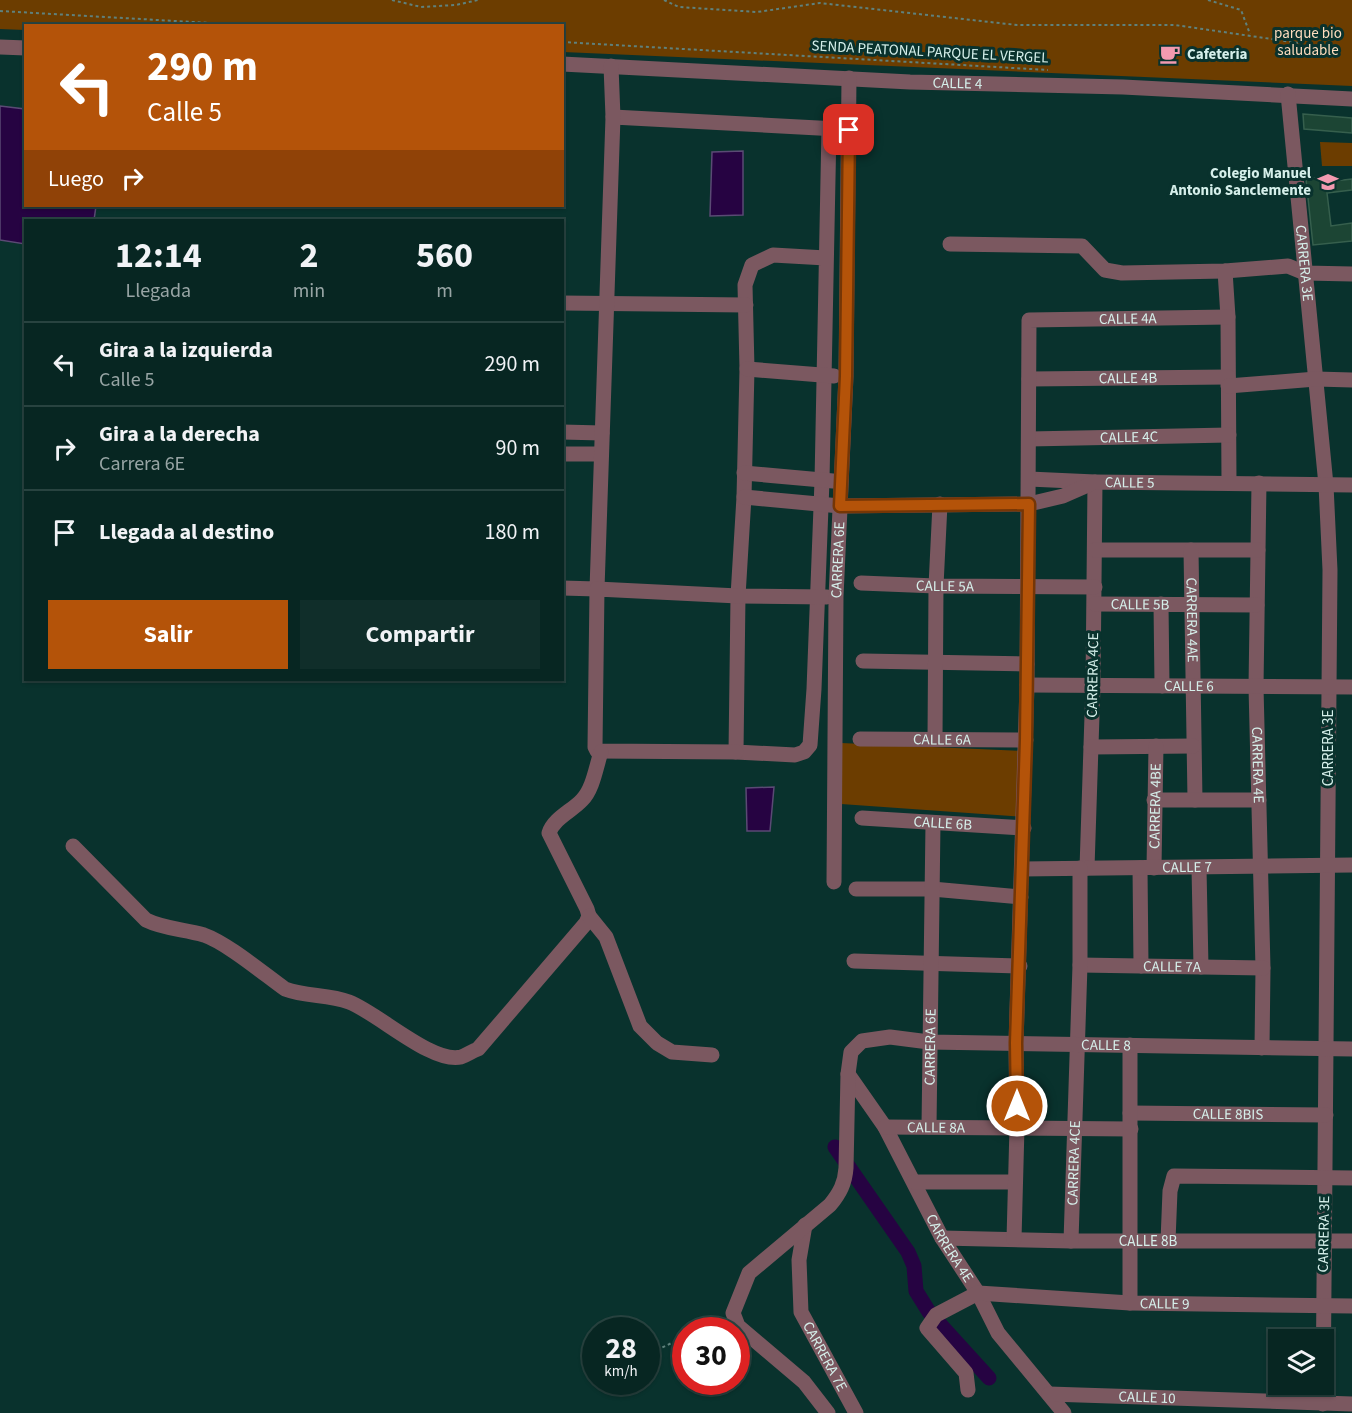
<!DOCTYPE html>
<html lang="es">
<head>
<meta charset="utf-8">
<style>
  :root { --surface:#072622; --page:#102e2a; --text:#f1f3f6; --muted:#98a5a5; --line:#284340; --accent:#b45309 }
  body { margin:0; font-family:"Source Sans 3",sans-serif; background:var(--page); color:var(--text); height:100vh; display:flex; flex-direction:column; font-size:22px; white-space:nowrap }
  * { box-sizing:border-box; margin:0 }
  p { font-size:20px; color:var(--muted) }
  .icon { flex:none; width:33px; height:33px; fill:none; stroke:currentColor; stroke-width:2; stroke-linecap:round; stroke-linejoin:round }
  .map { position:relative; flex:1; overflow:hidden }
  .sheet { position:absolute; left:24px; top:219px; width:540px; height:462px; display:flex; flex-direction:column; background:var(--surface); border-radius:0px; box-shadow:0 2px 4px #0004,0 0 0 2px var(--line) }
  .sheet>* { flex:none }
  .banner { position:absolute; left:24px; top:24px; width:540px; height:183px; border-radius:0px; box-shadow:0 2px 4px #0004,0 0 0 2px var(--line); background:#b45309; color:#fff; overflow:hidden }
  .controls { position:absolute; left:1268px; top:1329px; display:grid; gap:12px }
  .controls a { display:grid; place-items:center; width:66px; height:66px; border-radius:0px; background:var(--surface); box-shadow:0 2px 4px #0004,0 0 0 2px var(--line); font-size:30px }
  .speed { position:absolute; left:582px; top:1317px; display:flex; gap:12px; font-size:30px; font-weight:700; text-align:center }
  .speed>* { display:grid; place-content:center; width:78px; height:78px; border-radius:50%; background:var(--surface); box-shadow:0 2px 4px #0004,0 0 0 2px var(--line); line-height:1 }
  .speed small { font-size:15px; font-weight:400 }
  .speed .limit { border:9px solid #d22; background:#fff; color:#111 }
  .pin { position:absolute; display:grid; place-items:center; width:51px; height:51px; color:#fff; margin:-26px; border-radius:12px; box-shadow:0 3px 9px #0006 }
  .me { position:absolute; width:66px; margin:-33px; rotate:0deg; stroke-linejoin:round; filter:drop-shadow(0 0 4px #0008) }
  .turn { display:flex; align-items:center; gap:21px; height:126px; padding:0 24px; font-size:27px }
  .turn .icon { width:78px; height:78px; stroke-width:2.5 }
  .turn b { display:block; font-size:42px; line-height:51px }
  .then { display:flex; align-items:center; height:57px; padding:0 24px; background:#0003; gap:12px; font-size:22px }
  .eta { display:flex; justify-content:space-evenly; align-items:center; height:102px; text-align:center }
  .eta b { font-size:36px; font-weight:700; line-height:42px }
  .button { display:flex; gap:12px; margin-top:auto; padding:12px 24px }
  .button a { flex:1; height:69px; border-radius:0px; background:var(--accent); color:#fff; font-size:24px; font-weight:700; line-height:69px; text-align:center }
  .button a+a { background:var(--page); color:var(--text) }
  ul { padding:0; list-style:none }
  li { display:flex; align-items:center; gap:18px; height:84px; padding:0 24px; border-top:2px solid var(--line) }
  li div { flex:1 }
  li b { display:block; font-size:22px }
  li em { font-style:normal }
  .map>svg:first-child { display:block }
</style>
</head>
<body>
<div class="map">
<svg width="1352" height="1413" viewBox="0 0 1352 1413">
  <rect width="100%" height="100%" fill="#09322d"/>
  <g fill="#6c3d00">
    <polygon points="0,0 1352,0 1352,86 563,52 562,26 26,26 25,30 0,29"/>
    <polygon points="1320,142 1352,143 1352,166 1322,166"/>
    <polygon points="841,743 1026,751 1024,817 841,804"/>
  </g>
  <g fill="#260342" stroke="#5a4a74" stroke-width="1.5">
    <polygon points="0,106 25,109 26,206 96,206 94,220 26,220 25,244 0,240"/>
    <polygon points="743,151 743,215 710,216 712,152"/>
    <polygon points="774,787 770,831 747,831 746,788"/>
  </g>
  <g fill="none" stroke-linecap="round" stroke-linejoin="round">
    <polyline stroke="#260342" stroke-width="15" points="835,1147 908,1252 914,1266 916,1291 929,1312 989,1378"/>
  </g>
  <g fill="#1c4534" stroke="#365f4d" stroke-width="1.5">
    <polygon points="1303,114 1352,118 1352,133 1304,129"/>
    <polygon points="1325,177 1326,182 1352,179 1352,190 1327,193 1331,226 1352,223 1352,241 1313,245 1306,179"/>
  </g>
  <g fill="none" stroke-linecap="round" stroke-linejoin="round">
    <g stroke="#5f817c" stroke-width="2" stroke-dasharray="3 3" stroke-linecap="butt">
      <polyline points="392,0 421,7 456,5 478,0"/>
      <polyline points="664,0 679,7 757,12 820,3 1017,25 1175,25 1299,43"/>
      <polyline points="1208,0 1241,10 1250,34"/>
      <polyline points="0,11 263,26"/>
      <polyline points="562,42 1048,70"/>
      <polyline points="698,1330 720,1320"/>
      <polyline points="657,1350 686,1336"/>
    </g>
    <g stroke="#7b5860" stroke-width="15">
      <polyline points="0,47 26,48"/>
      <path id="s1" d="M562 64 910 82 1123 87 1352 99"/>
      <path id="s2" d="M1288 94 1326 485 1330 570 1323 1404"/>
      <polyline points="613,117 837,129"/>
      <polyline points="950,244 1082,246 1105,270 1122,273 1225,271 1288,266 1305,273 1352,274"/>
      <polyline points="826,258 773,255 752,265 745,285 747,369 744,497 738,596 736,752 795,755 804,752 810,745 814,689 822,481 829,128"/>
      <polyline points="1225,271 1228,317 1229,482"/>
      <polyline points="562,303 746,305"/>
      <polyline points="747,369 834,376"/>
      <path id="s3" d="M1029 379 1228 377"/>
      <polyline points="1228,386 1316,379 1352,380"/>
      <polyline points="562,432 602,433"/>
      <path id="s4" d="M1029 439 1229 435"/>
      <polyline points="562,454 601,454"/>
      <polyline points="744,473 833,481"/>
      <polyline points="1029,479 1095,482 1093,685 1087,868"/>
      <path id="s5" d="M1259 483 1256 687 1263 968 1262 1048"/>
      <path id="s6" d="M744 497 840 506 1029 504 1063 496 1095 482 1352 485"/>
      <polyline points="1095,550 1258,550"/>
      <path id="s7" d="M1191 550 1195 800"/>
      <path id="s8" d="M861 583 936 586 1095 587"/>
      <polyline points="562,588 597,589 613,117 611,66"/>
      <path id="s9" d="M1095 604 1257 605"/>
      <polyline points="1161,604 1162,686"/>
      <polyline points="863,661 1027,664"/>
      <path id="s10" d="M1027 685 1352 687"/>
      <path id="s11" d="M860 739 1026 740"/>
      <polyline points="935,739 936,586 940,504"/>
      <polyline points="1091,747 1193,746"/>
      <polyline points="736,752 597,751 595,747 597,589 738,596 827,597"/>
      <polyline points="1154,800 1259,800"/>
      <path id="s12" d="M862 818 1024 828"/>
      <path d="M73 846 146 920C164 929 184 929 204 935 227 943 264 974 285 989 306 997 328 994 349 1002 378 1013 432 1064 461 1057 467 1055 472 1051 478 1049L586 923 589 916 587 909 549 833C554 818 572 811 582 800 593 789 596 767 601 752"/>
      <polyline points="1140,868 1141,966"/>
      <path id="s13" d="M1154 868 1156 746"/>
      <polyline points="1199,868 1201,967"/>
      <path id="s14" d="M1022 869 1352 865"/>
      <path id="s15" d="M834 882 836 597 846 376 849 78"/>
      <polyline points="856,889 932,889 1021,897"/>
      <polyline points="589,916 606,937 640,1026 657,1043 672,1052 712,1055"/>
      <polyline points="854,961 1020,966"/>
      <path id="s16" d="M1080 965 1263 968"/>
      <path id="s17" d="M848 1074 885 1127 942 1238 978 1293 998 1333 1064 1413"/>
      <path id="s18" d="M1130 1113 1326 1115"/>
      <path id="s19" d="M885 1127 1131 1129"/>
      <path id="s20" d="M929 1127 933 823"/>
      <polyline points="914,1182 1015,1182"/>
      <path id="s21" d="M805 1225 799 1260 801 1312 856 1413"/>
      <path id="s22" d="M942 1238 1071 1241H1352"/>
      <path id="s23" d="M1014 1239 1017 1127 1016 1043 1027 685 1029 320 1228 317"/>
      <path id="s24" d="M1071 1241 1080 965V868"/>
      <polyline points="1168,1241 1170,1191 1174,1176 1352,1178"/>
      <polyline points="1130,1303 1130,1045"/>
      <path id="s25" d="M968 1390 966 1373 927 1328 936 1315 978 1293 1130 1303 1352 1306"/>
      <path id="s26" d="M1049 1394 1352 1404"/>
      <path id="s27" d="M828 1413 804 1382 738 1326 733 1313 749 1273 830 1205C840 1193 845 1183 846 1168L848 1074 851 1052 862 1041 890 1037 929 1042 1352 1049"/>
    </g>
  </g>
  <g fill="none" stroke-linecap="round" stroke-linejoin="round">
    <g stroke="#753606" stroke-width="15">
      <polyline id="route" points="849,130 846,376 840,506 1029,504 1026,740 1016,1043 1017,1106"/>
    </g>
    <use href="#route" stroke="#b45309" stroke-width="10"/>
  </g>
  <defs>
    <g id="cafe-bare" transform="scale(1.62)"><path d="M-5.5-4.5H6V0H3Q3 3.5 0 3.5H-2.5Q-5.5 3.5-5.5 0ZM3-3.2v2h1.7v-2ZM-6 4.5H4V6H-6Z" fill="#f29ab0" stroke="#09322d" stroke-width="2.5" paint-order="stroke"/></g>
    <g id="school-bare" transform="scale(1.62)"><path d="M0-5L7-2L0 1L-7-2ZM-4 1L0 2.5L4 1V4Q0 6-4 4Z" fill="#f29ab0" stroke="#09322d" stroke-width="2.5" paint-order="stroke"/></g>
  </defs>
  <g fill-rule="evenodd">
    <use href="#cafe-bare" x="1170" y="54"/>
    <use href="#school-bare" x="1328" y="182"/>
  </g>
  <g text-anchor="middle" dominant-baseline="central" stroke-width="6" stroke-linejoin="round" paint-order="stroke">
    <g font-size="15" fill="#ffddbe" stroke="#09322d">
      <text x="1308" y="33">parque bio<tspan x="1308" dy="17">saludable</tspan></text>
    </g>
    <g font-size="15" fill="#d5efea" stroke="#09322d">
      <text transform="translate(930 52) rotate(3)">SENDA PEATONAL PARQUE EL VERGEL</text>
      <text stroke="none"><textPath href="#s1" startOffset="396">CALLE 4</textPath></text>
      <text stroke="none"><textPath href="#s2" startOffset="170">CARRERA 3E</textPath></text>
      <text stroke="none"><textPath href="#s23" startOffset="1018">CALLE 4A</textPath></text>
      <text stroke="none"><textPath href="#s3" startOffset="99">CALLE 4B</textPath></text>
      <text stroke="none"><textPath href="#s4" startOffset="100">CALLE 4C</textPath></text>
      <text stroke="none"><textPath href="#s6" startOffset="390">CALLE 5</textPath></text>
      <text stroke="none"><textPath href="#s15" startOffset="322">CARRERA 6E</textPath></text>
      <text stroke="none"><textPath href="#s8" startOffset="84">CALLE 5A</textPath></text>
      <text stroke="none"><textPath href="#s9" startOffset="45">CALLE 5B</textPath></text>
      <text stroke="none"><textPath href="#s7" startOffset="70">CARRERA 4AE</textPath></text>
      <text transform="translate(1093 675) rotate(-89)">CARRERA 4CE</text>
      <text stroke="none"><textPath href="#s10" startOffset="162">CALLE 6</textPath></text>
      <text stroke="none"><textPath href="#s11" startOffset="82">CALLE 6A</textPath></text>
      <text transform="translate(1328 748) rotate(-90)">CARRERA 3E</text>
      <text stroke="none"><textPath href="#s5" startOffset="282">CARRERA 4E</textPath></text>
      <text stroke="none"><textPath href="#s13" startOffset="62">CARRERA 4BE</textPath></text>
      <text stroke="none"><textPath href="#s12" startOffset="81">CALLE 6B</textPath></text>
      <text stroke="none"><textPath href="#s14" startOffset="165">CALLE 7</textPath></text>
      <text stroke="none"><textPath href="#s16" startOffset="92">CALLE 7A</textPath></text>
      <text stroke="none"><textPath href="#s27" startOffset="706">CALLE 8</textPath></text>
      <text stroke="none"><textPath href="#s20" startOffset="80">CARRERA 6E</textPath></text>
      <text stroke="none"><textPath href="#s18" startOffset="98">CALLE 8BIS</textPath></text>
      <text stroke="none"><textPath href="#s19" startOffset="51">CALLE 8A</textPath></text>
      <text stroke="none"><textPath href="#s24" startOffset="78">CARRERA 4CE</textPath></text>
      <text transform="translate(1324 1234) rotate(-89)">CARRERA 3E</text>
      <text stroke="none"><textPath href="#s22" startOffset="206">CALLE 8B</textPath></text>
      <text stroke="none"><textPath href="#s17" startOffset="202">CARRERA 4E</textPath></text>
      <text stroke="none"><textPath href="#s25" startOffset="327">CALLE 9</textPath></text>
      <text stroke="none"><textPath href="#s21" startOffset="138">CARRERA 7E</textPath></text>
      <text stroke="none"><textPath href="#s26" startOffset="98">CALLE 10</textPath></text>
    </g>
    <g font-size="15" font-weight="bold" fill="#d5efea" stroke="#09322d" text-anchor="start">
      <text x="1187" y="54">Cafeteria</text>
      <text x="1311" y="173" text-anchor="end">Colegio Manuel<tspan x="1311" dy="17">Antonio Sanclemente</tspan></text>
    </g>
  </g>
</svg>
<div class="controls">
<a><svg class="icon" aria-label="layers" viewBox="0 0 24 24"><path d="M12 4l9 5-9 5-9-5zM3 14l9 5 9-5"/></svg></a>
</div>
<div class="speed"><div>28<small>km/h</small></div><div class="limit">30</div></div>
<div class="pin" style="left:849px;top:130px;background:#d93025"><svg class="icon" aria-label="arrive" viewBox="0 0 24 24"><path d="M6 21V4h12l-3 4 3 4H6"/></svg></div>
<svg class="me" style="left:1017px;top:1106px" viewBox="-20 -20 40 40"><circle r="17" fill="#b45309" stroke="#fff" stroke-width="3"/><path d="M0-11L8 9 0 5-8 9z" fill="#fff"/></svg>
<div class="banner">
<div class="turn"><svg class="icon" aria-label="left" viewBox="0 0 24 24"><path d="M17 20v-9H6M10 6l-5 5 5 5"/></svg><div><b>290 m</b>Calle 5</div></div>
<div class="then">Luego<svg class="icon" aria-label="right" viewBox="0 0 24 24"><path d="M7 20v-9h11M14 6l5 5-5 5"/></svg></div>
</div>
<section class="sheet">
<div class="eta">
<div><b>12:14</b><p>Llegada</p></div>
<div><b>2</b><p>min</p></div>
<div><b>560</b><p>m</p></div>
</div>
<ul>
<li><svg class="icon" aria-label="left" viewBox="0 0 24 24"><path d="M17 20v-9H6M10 6l-5 5 5 5"/></svg><div><b>Gira a la izquierda</b><p>Calle 5</p></div><em>290 m</em></li>
<li><svg class="icon" aria-label="right" viewBox="0 0 24 24"><path d="M7 20v-9h11M14 6l5 5-5 5"/></svg><div><b>Gira a la derecha</b><p>Carrera 6E</p></div><em>90 m</em></li>
<li><svg class="icon" aria-label="arrive" viewBox="0 0 24 24"><path d="M6 21V4h12l-3 4 3 4H6"/></svg><div><b>Llegada al destino</b></div><em>180 m</em></li>
</ul>
<div class="button"><a>Salir</a><a>Compartir</a></div>
</section>
</div>
</body>
</html>
